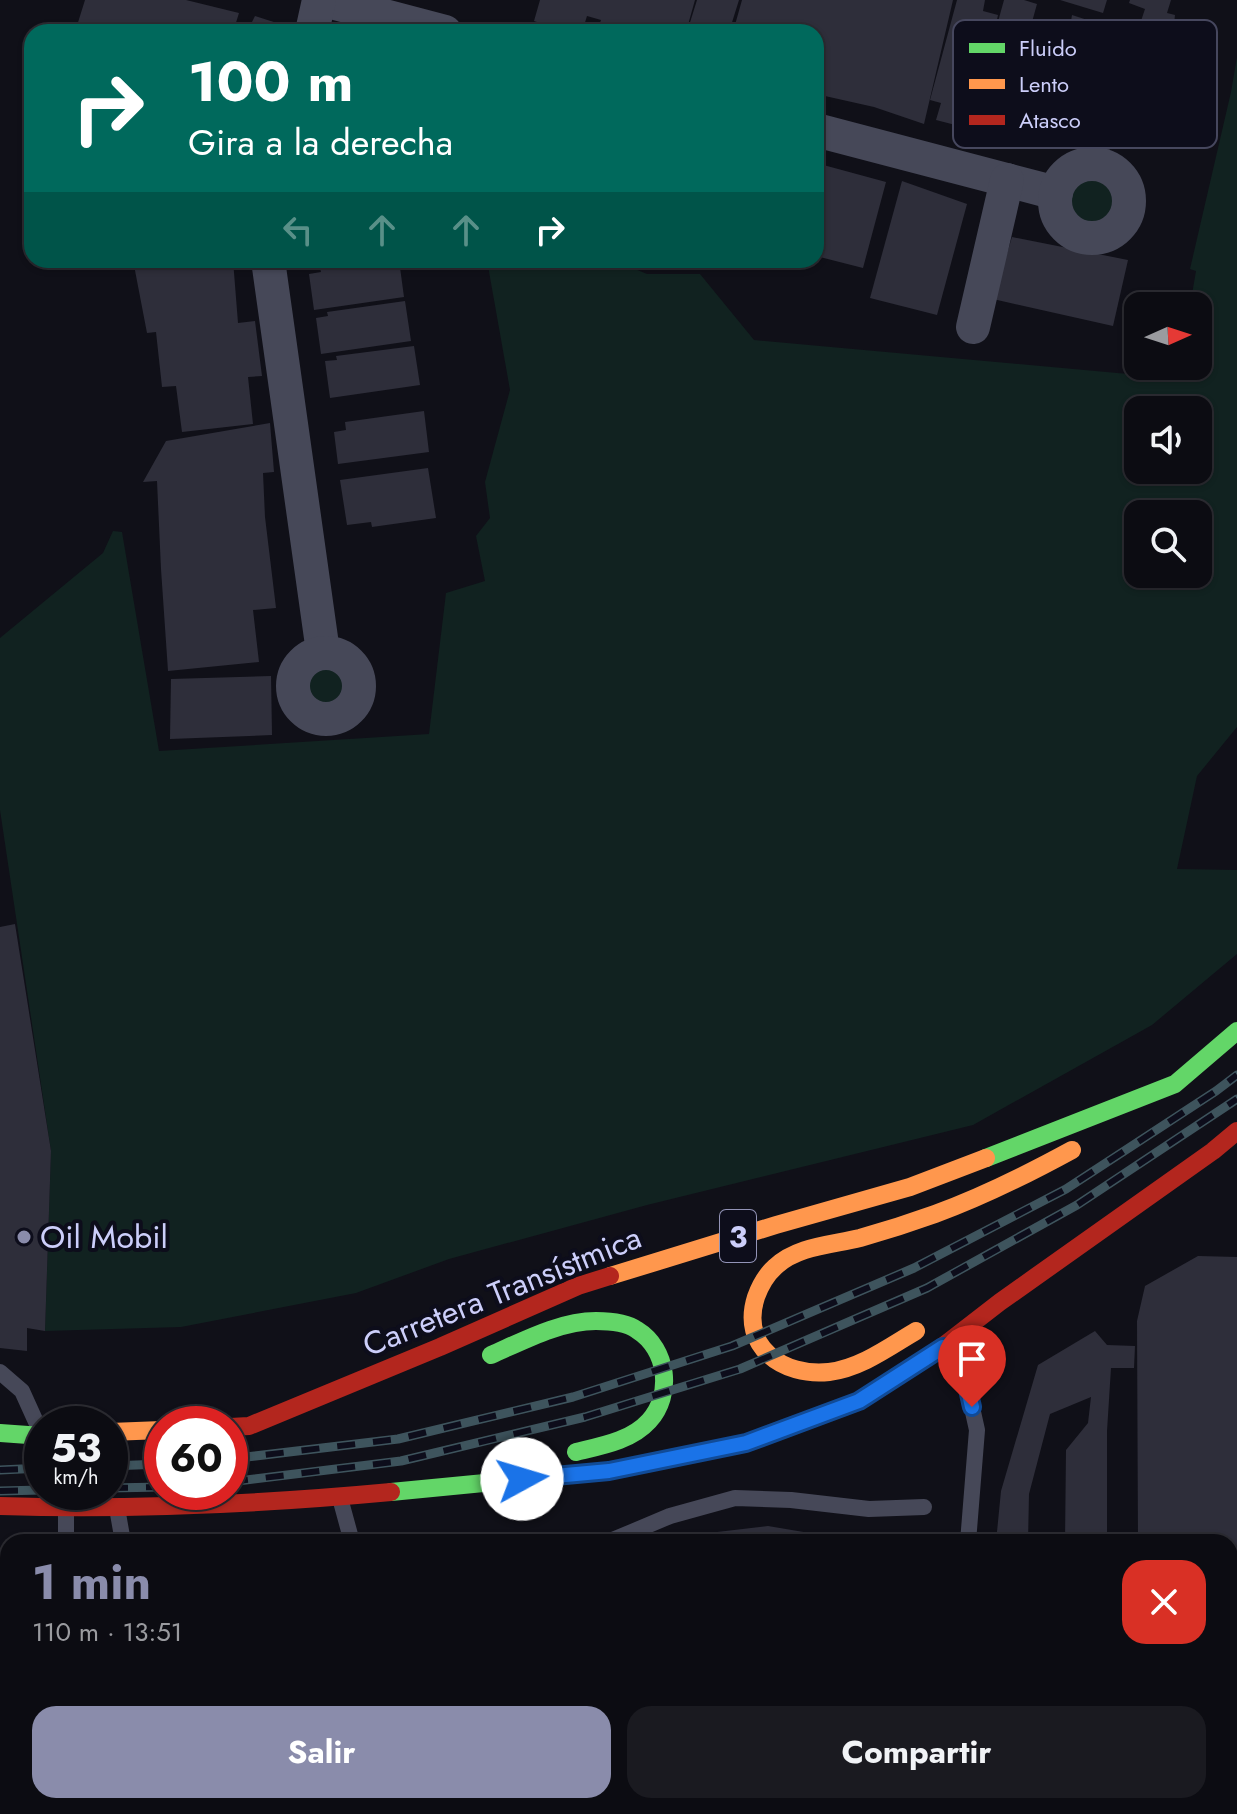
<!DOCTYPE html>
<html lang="es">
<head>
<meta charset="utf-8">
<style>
  :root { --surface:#0c0c12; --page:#1a1a20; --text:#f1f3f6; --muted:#9a9b9f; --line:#2c2c32; --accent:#8a8cab }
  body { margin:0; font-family:Jost,sans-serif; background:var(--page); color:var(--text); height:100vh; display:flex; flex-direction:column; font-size:30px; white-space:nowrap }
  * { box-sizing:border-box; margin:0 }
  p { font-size:26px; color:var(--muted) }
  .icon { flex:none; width:44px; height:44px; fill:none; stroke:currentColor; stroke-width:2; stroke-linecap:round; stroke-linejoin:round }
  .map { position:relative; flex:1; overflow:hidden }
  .side { position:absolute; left:0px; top:1534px; width:1238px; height:280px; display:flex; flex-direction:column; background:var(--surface); border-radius:24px 24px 0 0; box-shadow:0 2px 6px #0004,0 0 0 2px var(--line) }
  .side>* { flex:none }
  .hud { position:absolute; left:24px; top:24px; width:800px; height:244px; border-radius:24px; box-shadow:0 2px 6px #0004,0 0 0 2px var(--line); background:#00695c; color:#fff; overflow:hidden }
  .needle { width:52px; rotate:87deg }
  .controls { position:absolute; left:1124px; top:292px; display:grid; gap:16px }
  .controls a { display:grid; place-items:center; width:88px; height:88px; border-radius:16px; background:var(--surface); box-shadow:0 2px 6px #0004,0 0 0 2px var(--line); font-size:40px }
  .speed { position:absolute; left:24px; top:1406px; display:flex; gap:16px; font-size:40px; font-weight:700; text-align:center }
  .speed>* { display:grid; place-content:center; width:104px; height:104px; border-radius:50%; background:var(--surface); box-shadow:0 2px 6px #0004,0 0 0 2px var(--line); line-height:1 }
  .speed small { font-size:20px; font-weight:400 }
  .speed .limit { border:12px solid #d22; background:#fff; color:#111 }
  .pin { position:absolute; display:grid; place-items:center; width:68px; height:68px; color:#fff; margin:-82px -34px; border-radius:50% 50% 50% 0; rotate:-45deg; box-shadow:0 0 8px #0007 }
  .pin .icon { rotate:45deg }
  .me { position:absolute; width:88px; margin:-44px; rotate:84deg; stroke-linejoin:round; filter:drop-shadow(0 0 6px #0008) }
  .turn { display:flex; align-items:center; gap:28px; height:168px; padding:0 32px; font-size:36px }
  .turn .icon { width:104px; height:104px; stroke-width:2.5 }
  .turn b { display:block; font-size:56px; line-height:68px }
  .lanes { display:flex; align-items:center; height:76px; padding:0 32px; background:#0003; justify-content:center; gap:40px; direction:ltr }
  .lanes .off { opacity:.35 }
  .round { display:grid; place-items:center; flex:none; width:84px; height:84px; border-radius:24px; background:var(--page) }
  .overview { display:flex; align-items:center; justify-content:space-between; height:136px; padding:0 32px }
  h1 { font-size:48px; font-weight:700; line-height:60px; color:var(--accent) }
  .cta { display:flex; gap:16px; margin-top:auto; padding:16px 32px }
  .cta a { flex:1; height:92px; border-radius:24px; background:var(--accent); color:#fff; font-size:32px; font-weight:700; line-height:92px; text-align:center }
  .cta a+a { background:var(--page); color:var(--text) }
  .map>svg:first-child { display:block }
</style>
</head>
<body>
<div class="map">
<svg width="1237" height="1814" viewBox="0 0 1237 1814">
  <rect width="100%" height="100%" fill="#101018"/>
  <g fill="#112220" fill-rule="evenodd">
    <path d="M1237 57V727L1197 776 1177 869 1237 870V954L1152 1025 973 1125 647 1205 449 1259 356 1293 181 1327 45 1331 51 1151 0 810V638L103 553 113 531 122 532 159 751 429 734 446 593 485 581 476 536 490 518 485 482 510 390 488 266 466 262V260H614L647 274H700L754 340 1128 374 1149 366H1198V306H1190L1196 271 1190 269 1231 92ZM1138 410H1198V470H1138ZM1138 514H1198V574H1138Z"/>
    <circle cx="1094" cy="201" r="24"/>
    <circle cx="327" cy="687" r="25"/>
  </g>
  <g fill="#2e2e3a">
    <polygon points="85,0 186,0 239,13 234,29 241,32 75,32"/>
    <polygon points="540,0 695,0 686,32 644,32 633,29 632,32 597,32 601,20 587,16 582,32 567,32 534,21"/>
    <polygon points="697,0 739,0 729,32 687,32"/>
    <polygon points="742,0 953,0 924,124 874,107 816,94 816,32 733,32"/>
    <polygon points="957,0 985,0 983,11 998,15 991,47 1004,0 1024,0 1037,4 1032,22 1045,28 1069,33 1072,15 1143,38 1109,152 1080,144 1084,127 1070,124 1064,145 1038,139 1041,120 1021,115 1015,140 985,132 987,115 972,111 967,128 936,120 941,103 930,100"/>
    <polygon points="1060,0 1107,0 1103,13"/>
    <polygon points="1130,0 1171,0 1167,13 1175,15 1173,33 1140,24 1145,9 1129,3"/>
    <polygon points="255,16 302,31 302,32 247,32"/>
    <polygon points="816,163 886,182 863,268 816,256"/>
    <polygon points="902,181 967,204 937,315 870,298"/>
    <polygon points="1012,237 1128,260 1113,326 993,299"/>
    <polygon points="133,260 233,260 238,323 255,321 262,376 248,377 253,424 182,432 176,386 162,387 156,332 147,333"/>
    <polygon points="382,260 399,260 404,297 314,310 309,274 321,272 320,268"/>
    <polygon points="405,301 411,341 321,354 316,318 328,316 327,312"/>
    <polygon points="414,346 420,385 330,398 325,361 337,360 336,356"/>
    <polygon points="424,411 429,452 338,464 334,432 346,430 345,422"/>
    <polygon points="270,423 274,472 263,473 265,517 276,608 253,610 259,662 168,671 161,569 157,481 143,482 166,441"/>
    <polygon points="428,468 436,518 372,527 371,522 347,525 340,480"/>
    <polygon points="271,676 272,735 170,739 171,679"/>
    <polygon points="15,924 51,1151 45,1331 27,1328 27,1351 0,1348 0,927"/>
    <polygon points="1198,1256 1237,1257 1237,1814 1139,1814 1139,1806 1230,1806 1230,1542 1138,1542 1137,1321 1145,1286"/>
    <polygon points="1095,1331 1107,1345 1135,1346 1134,1368 1111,1368 1107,1431 1107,1542 1065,1542 1066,1450 1088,1423 1091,1397 1050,1414 1029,1494 1028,1542 996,1542 1001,1491 1038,1365"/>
    <polygon points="768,1526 851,1540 851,1542 649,1542 649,1540"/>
    <polygon points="0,1636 8,1637 8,1670 0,1670"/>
    <polygon points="0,1742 8,1743 8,1802 0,1802"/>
    <polygon points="225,1806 450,1806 452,1814 227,1814"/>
    <polygon points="643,1806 886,1806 884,1814 643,1814"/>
    <polygon points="955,1806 1130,1806 1129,1814 1001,1814 955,1808"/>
  </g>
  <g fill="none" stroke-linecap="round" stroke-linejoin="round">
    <g stroke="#464858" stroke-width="16">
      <polyline points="944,1348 967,1385 977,1430 968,1542"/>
      <polyline points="0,1372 22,1391 41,1433"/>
      <polyline points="340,1498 352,1542"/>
      <polyline points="66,1508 66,1542"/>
      <polyline points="117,1508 123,1542"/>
      <polyline points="608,1542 670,1516 735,1498 791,1500 869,1509 924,1507"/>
      <polyline points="0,1621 8,1621"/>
      <polyline points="0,1686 8,1687"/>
      <polyline points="164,1814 164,1806"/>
      <polyline points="941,1814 942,1806"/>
    </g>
    <g stroke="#464858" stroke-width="34">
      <polyline points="324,0 445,32"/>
      <polyline points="312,32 319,0"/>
      <polyline points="816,130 1056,193"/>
      <circle cx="1092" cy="201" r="37"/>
      <polyline points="268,260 323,652"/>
      <polyline points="973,327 1007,180"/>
      <circle cx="326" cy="686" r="33"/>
    </g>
    <g stroke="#63d668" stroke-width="18">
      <polyline points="986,1158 1175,1084 1237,1031"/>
      <path d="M491 1355C523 1341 560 1321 596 1321 610 1321 626 1322 637 1330 668 1349 673 1395 649 1421 631 1441 601 1446 576 1452"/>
      <polyline points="0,1433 42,1436"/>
      <polyline points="391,1492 609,1471 746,1443 859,1401 938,1350"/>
    </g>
    <g stroke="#ff974d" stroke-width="18">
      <polyline points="610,1276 776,1225 910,1187 986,1158"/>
      <path d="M916 1331C889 1347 861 1368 829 1372 783 1377 740 1347 756 1297 760 1286 766 1275 775 1267 797 1246 831 1245 860 1238 885 1231 910 1223 935 1214 982 1197 1028 1174 1072 1150"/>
      <polyline points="110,1432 162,1430"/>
    </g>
    <g stroke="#b3261e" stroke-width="18">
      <polyline points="938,1350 1000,1302 1213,1151 1237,1131"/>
      <polyline points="230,1427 249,1426 440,1347 578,1286 610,1276"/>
      <path d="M0 1506C130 1510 262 1504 391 1492"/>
    </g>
    <g stroke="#3e545d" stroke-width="9">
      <g id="rail">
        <polyline points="230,1459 398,1439 573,1397 732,1346 914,1268 1066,1189 1216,1091 1237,1075"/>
        <polyline points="110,1466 162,1464"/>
        <polyline points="0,1470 42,1468"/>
        <polyline points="230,1482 401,1461 585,1417 740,1369 927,1288 1077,1205 1237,1099"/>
        <polyline points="110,1488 162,1487"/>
        <polyline points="0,1491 42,1490"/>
      </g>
    </g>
    <use href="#rail" stroke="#0d0d1b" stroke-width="6" stroke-dasharray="18" stroke-linecap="butt"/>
  </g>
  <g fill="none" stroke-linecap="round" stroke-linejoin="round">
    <g stroke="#114b97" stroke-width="20">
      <polyline id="route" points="522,1479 609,1471 746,1443 859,1401 943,1347 967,1385 972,1407"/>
    </g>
    <use href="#route" stroke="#1a73e8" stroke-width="14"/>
  </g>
  <circle fill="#8a8cab" stroke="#0d0d1b" stroke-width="3" cx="24" cy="1237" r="8"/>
  <g text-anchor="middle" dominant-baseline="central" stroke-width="8" stroke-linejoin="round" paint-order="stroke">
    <rect fill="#0d0d1b" stroke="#9394b7" stroke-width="2" x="720" y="1210" width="36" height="52" rx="6"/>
    <g font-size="30" font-weight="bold" fill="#cccefa">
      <text x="738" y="1236">3</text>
    </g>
    <g font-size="32" fill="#cccefa" stroke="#0d0d1b" text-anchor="start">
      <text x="40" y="1237">Oil Mobil</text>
    </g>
    <g font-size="32" fill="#cccefa" stroke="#0d0d1b">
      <text transform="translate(502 1291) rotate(-22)">Carretera Transístmica</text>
    </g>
  </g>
  <rect x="953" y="20" width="264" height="128" rx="12" fill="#0d0d1b" stroke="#46475e" stroke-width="2"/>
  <rect x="969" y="43" width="36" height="10" fill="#63d668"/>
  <rect x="969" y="79" width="36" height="10" fill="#ff974d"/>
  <rect x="969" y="115" width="36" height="10" fill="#b3261e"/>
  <g font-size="22" fill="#cccefa">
    <text x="1019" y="56">Fluido</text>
    <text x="1019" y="92">Lento</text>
    <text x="1019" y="128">Atasco</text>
  </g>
</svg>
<div class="controls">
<a><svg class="needle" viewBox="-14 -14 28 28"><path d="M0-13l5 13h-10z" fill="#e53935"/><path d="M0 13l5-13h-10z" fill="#9a9b9f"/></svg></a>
<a><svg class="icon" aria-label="sound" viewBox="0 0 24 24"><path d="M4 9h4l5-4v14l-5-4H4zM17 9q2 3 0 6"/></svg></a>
<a><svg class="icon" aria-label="search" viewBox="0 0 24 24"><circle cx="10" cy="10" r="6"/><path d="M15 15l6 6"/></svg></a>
</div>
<div class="speed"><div>53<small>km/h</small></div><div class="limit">60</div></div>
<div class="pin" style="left:972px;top:1407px;background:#d93025"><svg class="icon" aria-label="arrive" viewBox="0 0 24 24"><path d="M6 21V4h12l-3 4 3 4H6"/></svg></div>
<svg class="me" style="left:522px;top:1479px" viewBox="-20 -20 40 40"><circle r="19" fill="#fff"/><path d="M0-13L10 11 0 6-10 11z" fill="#1a73e8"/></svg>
<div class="hud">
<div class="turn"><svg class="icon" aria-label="right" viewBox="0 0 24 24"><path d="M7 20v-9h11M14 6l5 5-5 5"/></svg><div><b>100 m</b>Gira a la derecha</div></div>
<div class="lanes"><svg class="icon off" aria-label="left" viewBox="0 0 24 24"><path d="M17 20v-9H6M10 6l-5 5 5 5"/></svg><svg class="icon off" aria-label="ahead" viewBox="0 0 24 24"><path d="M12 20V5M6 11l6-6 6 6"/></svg><svg class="icon off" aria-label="ahead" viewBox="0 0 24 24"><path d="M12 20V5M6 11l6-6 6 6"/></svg><svg class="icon" aria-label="right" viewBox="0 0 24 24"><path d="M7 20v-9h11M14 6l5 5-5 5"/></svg></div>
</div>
<section class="side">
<div class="overview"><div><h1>1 min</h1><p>110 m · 13:51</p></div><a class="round" style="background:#d93025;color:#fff"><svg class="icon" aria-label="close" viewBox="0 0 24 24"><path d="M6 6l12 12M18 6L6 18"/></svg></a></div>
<div class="cta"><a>Salir</a><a>Compartir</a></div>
</section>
</div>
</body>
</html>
